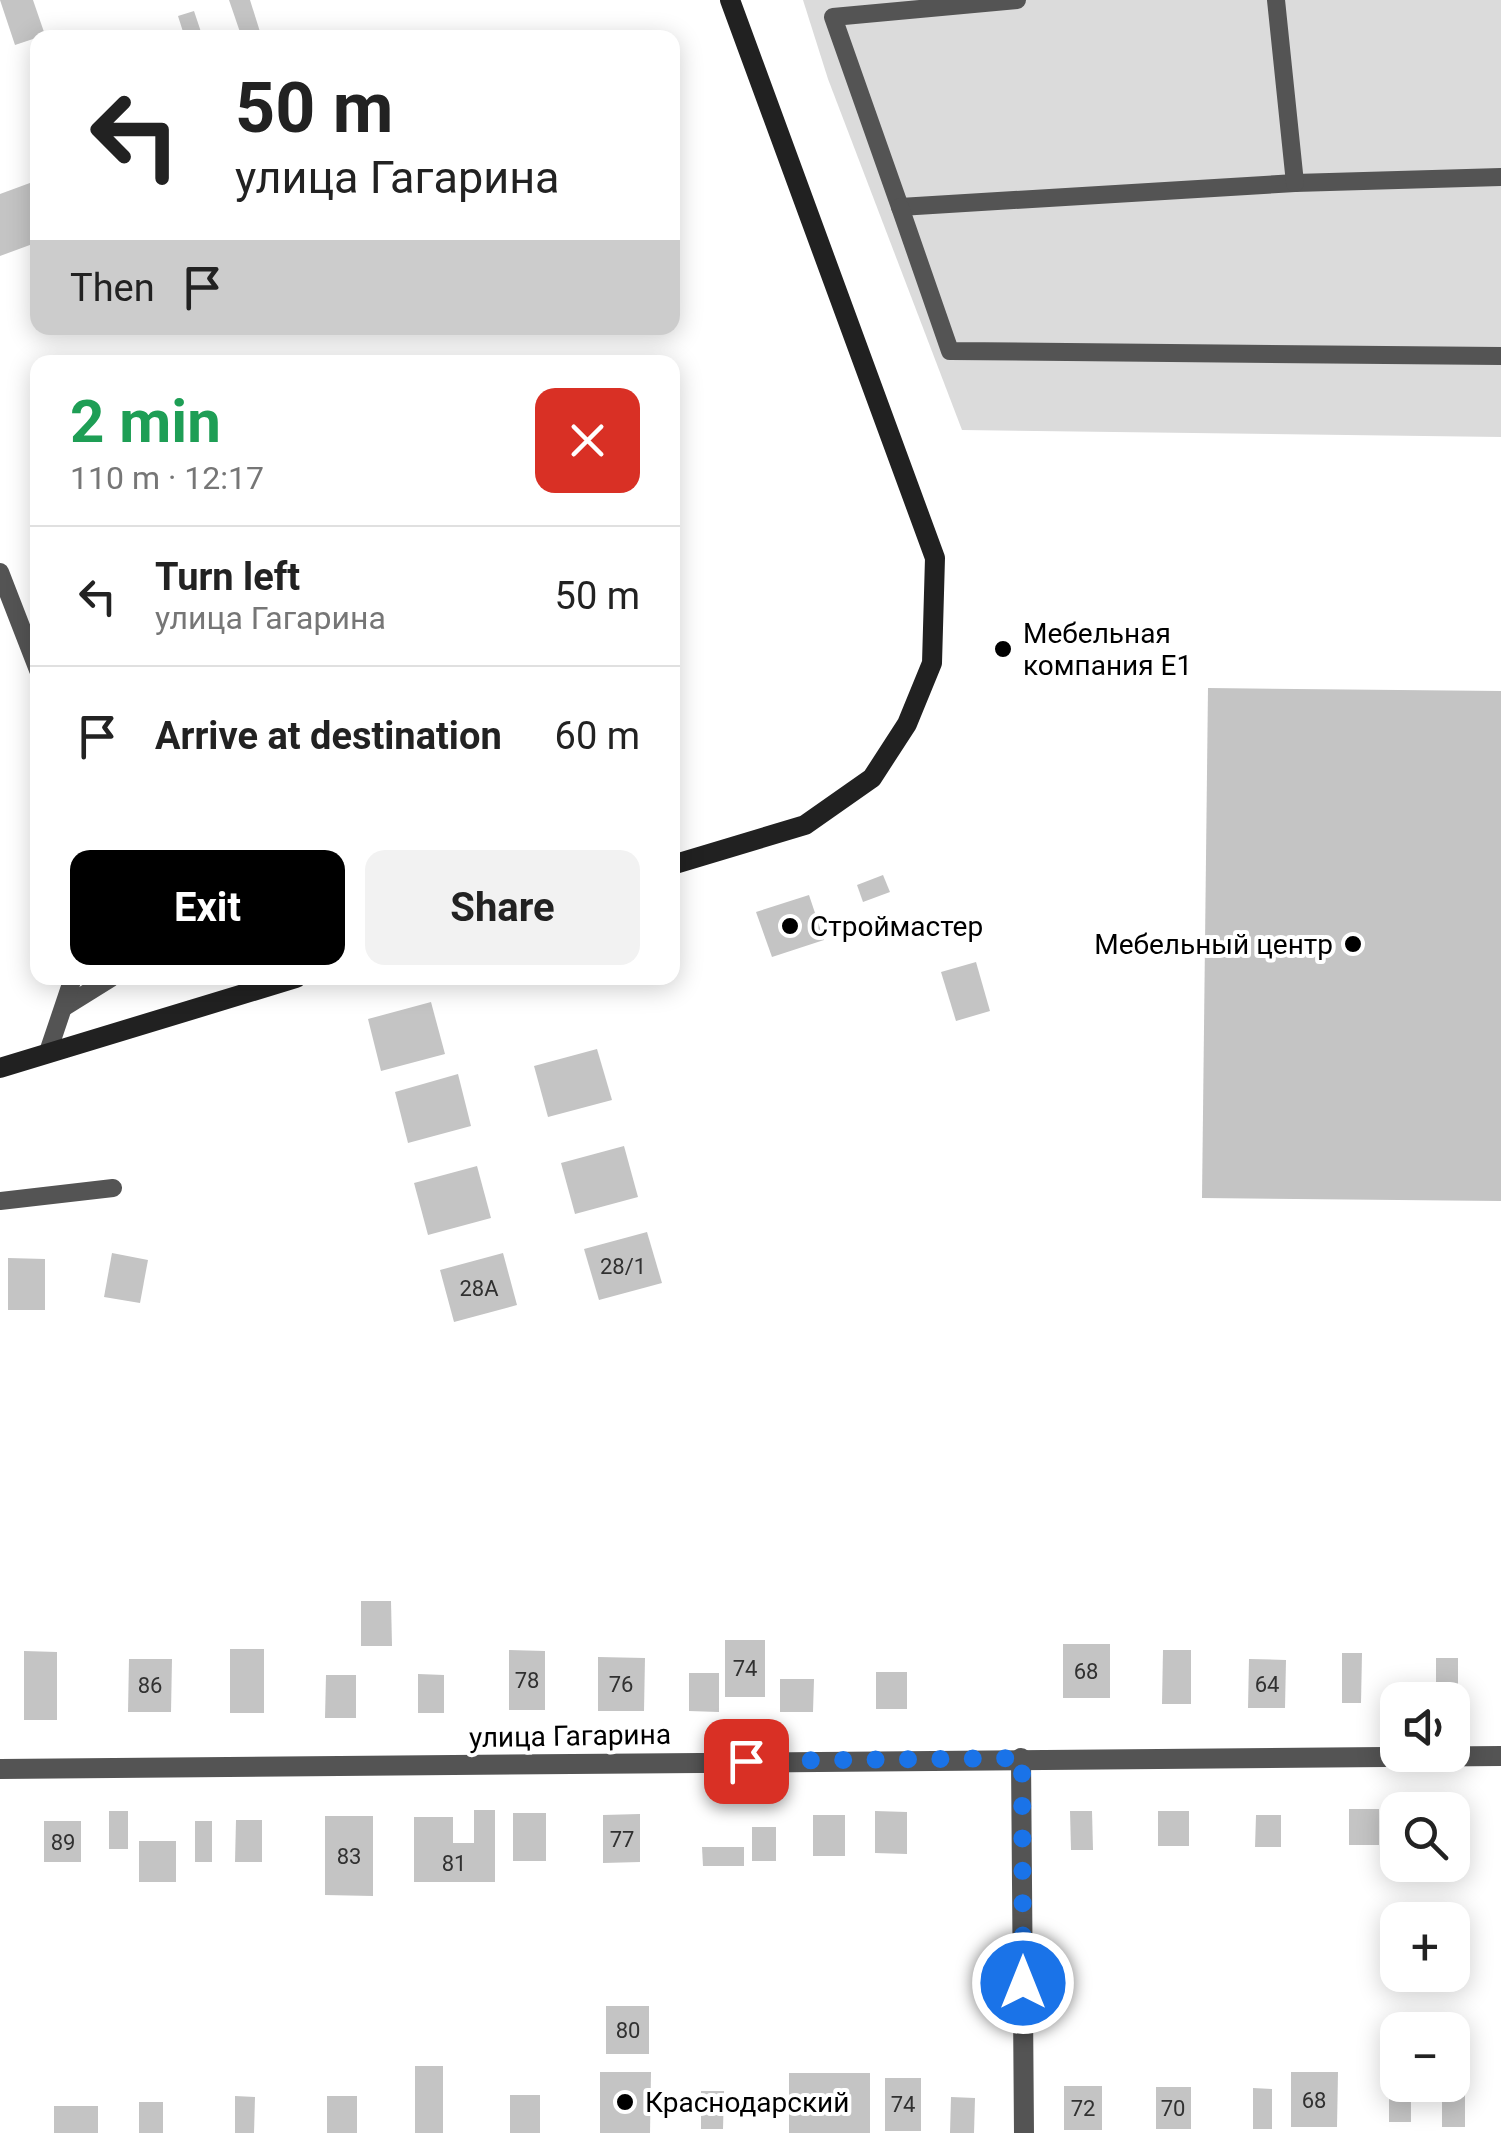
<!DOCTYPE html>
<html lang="en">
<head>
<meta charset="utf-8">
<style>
  :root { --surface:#fff; --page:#f2f2f2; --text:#222; --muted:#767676; --line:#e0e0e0; --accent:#000 }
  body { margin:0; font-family:Roboto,sans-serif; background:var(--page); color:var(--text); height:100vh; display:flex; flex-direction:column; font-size:38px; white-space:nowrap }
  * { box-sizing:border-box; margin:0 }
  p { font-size:32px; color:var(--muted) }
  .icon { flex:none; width:55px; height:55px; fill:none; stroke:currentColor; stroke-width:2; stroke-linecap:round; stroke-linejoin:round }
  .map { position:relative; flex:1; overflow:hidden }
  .details { position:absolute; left:30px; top:355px; width:650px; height:630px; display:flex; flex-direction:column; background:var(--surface); border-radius:20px; box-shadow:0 5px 25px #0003 }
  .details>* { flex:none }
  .top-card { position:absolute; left:30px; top:30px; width:650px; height:305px; border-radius:20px; box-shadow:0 5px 25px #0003; background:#fff; color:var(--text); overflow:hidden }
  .controls { position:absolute; left:1380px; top:1682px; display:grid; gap:20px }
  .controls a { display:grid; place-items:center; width:90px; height:90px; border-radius:20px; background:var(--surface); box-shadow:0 5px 25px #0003; font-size:50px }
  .pin { position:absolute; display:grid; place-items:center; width:85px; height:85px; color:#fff; margin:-42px; border-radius:20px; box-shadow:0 5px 15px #0006 }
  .me { position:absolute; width:110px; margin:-55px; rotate:0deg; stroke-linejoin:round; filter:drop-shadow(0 0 8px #0008) }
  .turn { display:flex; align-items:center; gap:35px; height:210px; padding:0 40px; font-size:45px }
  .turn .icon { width:130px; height:130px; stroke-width:2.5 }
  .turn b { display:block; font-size:70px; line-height:85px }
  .then { display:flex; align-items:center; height:95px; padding:0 40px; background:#0003; gap:20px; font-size:38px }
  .round { display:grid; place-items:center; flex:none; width:105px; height:105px; border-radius:20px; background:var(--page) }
  .overview { display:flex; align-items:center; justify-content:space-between; height:170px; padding:0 40px }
  h1 { font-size:60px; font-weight:700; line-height:75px; color:#1e9e55 }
  .action { display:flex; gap:20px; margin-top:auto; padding:20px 40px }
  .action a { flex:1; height:115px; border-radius:20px; background:var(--accent); color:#fff; font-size:40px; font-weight:700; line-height:115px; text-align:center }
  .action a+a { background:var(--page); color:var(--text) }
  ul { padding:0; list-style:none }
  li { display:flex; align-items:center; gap:30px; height:140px; padding:0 40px; border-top:2px solid var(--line) }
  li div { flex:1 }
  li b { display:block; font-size:38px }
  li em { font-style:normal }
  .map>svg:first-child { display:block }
</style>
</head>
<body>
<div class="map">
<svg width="1501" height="2133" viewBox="0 0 1501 2133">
  <rect width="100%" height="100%" fill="#fff"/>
  <polygon fill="#dbdbdb" points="803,0 1501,0 1501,437 962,430 828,79"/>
  <g fill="#c4c4c4">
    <polygon points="0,0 33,0 45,35 15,45"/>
    <polygon points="229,0 250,0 262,38 242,38"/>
    <polygon points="194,11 203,38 185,38 178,16"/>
    <polygon points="38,180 38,242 0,256 0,194"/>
    <polygon points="1208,688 1501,691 1501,1201 1202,1198"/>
    <polygon points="883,875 890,892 863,902 857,885"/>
    <polygon points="809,895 824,940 772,957 756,912"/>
    <polygon points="976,962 990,1011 956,1021 941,972"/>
    <polygon points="431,1002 445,1054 381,1071 368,1019"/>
    <polygon points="597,1049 612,1100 548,1117 534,1066"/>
    <polygon points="458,1074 471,1126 408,1143 395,1092"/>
    <polygon points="624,1146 638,1197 575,1214 561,1163"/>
    <polygon points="477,1166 491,1218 428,1235 414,1183"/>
    <polygon points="647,1232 662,1283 599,1300 584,1249"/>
    <polygon points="112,1253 148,1260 140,1303 104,1297"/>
    <polygon points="503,1253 517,1305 454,1322 440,1270"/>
    <polygon points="8,1258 45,1259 45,1310 8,1310"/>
    <polygon points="361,1601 391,1601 392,1646 361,1646"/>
    <rect x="725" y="1640" width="40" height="57"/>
    <rect x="1063" y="1644" width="47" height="54"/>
    <rect x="230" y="1649" width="34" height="64"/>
    <polygon points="509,1650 545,1651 545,1710 509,1710"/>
    <polygon points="1163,1650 1191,1650 1191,1704 1162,1704"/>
    <polygon points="24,1651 57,1652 57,1720 24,1720"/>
    <polygon points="1342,1653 1362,1653 1361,1703 1342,1703"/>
    <polygon points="598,1657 645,1658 644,1711 598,1711"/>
    <rect x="1436" y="1658" width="22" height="42"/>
    <polygon points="129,1659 172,1659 171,1712 128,1712"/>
    <polygon points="1249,1659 1286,1660 1285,1708 1248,1708"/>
    <rect x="876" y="1672" width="31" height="37"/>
    <polygon points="689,1673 719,1673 719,1712 689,1711"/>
    <polygon points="418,1674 444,1675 444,1713 418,1713"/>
    <polygon points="326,1675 356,1675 356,1718 325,1718"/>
    <polygon points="780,1679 814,1679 813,1712 780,1712"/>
    <rect x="1349" y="1809" width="30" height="36"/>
    <polygon points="474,1810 495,1810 495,1882 414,1882 414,1817 453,1817 453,1843 474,1843"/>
    <rect x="109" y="1811" width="19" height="38"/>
    <polygon points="875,1811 907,1812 907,1854 875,1853"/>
    <polygon points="1070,1811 1092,1811 1093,1850 1071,1850"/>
    <rect x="1158" y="1811" width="31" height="35"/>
    <polygon points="1452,1812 1468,1812 1467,1846 1452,1846"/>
    <rect x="513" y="1813" width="33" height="48"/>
    <polygon points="640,1814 640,1862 603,1863 603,1815"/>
    <rect x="813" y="1815" width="32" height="41"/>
    <polygon points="1256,1815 1281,1815 1281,1847 1255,1847"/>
    <polygon points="325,1816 373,1816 373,1896 325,1895"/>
    <polygon points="236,1820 262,1820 262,1862 235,1862"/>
    <rect x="44" y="1821" width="37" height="41"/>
    <rect x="195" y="1821" width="17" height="41"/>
    <rect x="752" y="1827" width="24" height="34"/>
    <rect x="139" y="1841" width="37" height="41"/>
    <polygon points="702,1847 744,1847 744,1866 703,1866"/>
    <rect x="606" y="2006" width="43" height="48"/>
    <rect x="415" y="2066" width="28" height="67"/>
    <polygon points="600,2072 651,2072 650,2133 600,2133"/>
    <polygon points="1291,2072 1338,2072 1337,2127 1291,2127"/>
    <rect x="789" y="2073" width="81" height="60"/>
    <rect x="885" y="2078" width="36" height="53"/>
    <rect x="1064" y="2086" width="38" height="44"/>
    <rect x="1156" y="2087" width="35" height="42"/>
    <polygon points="1253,2088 1272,2089 1272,2129 1253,2129"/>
    <polygon points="701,2091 724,2091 723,2129 701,2129"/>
    <polygon points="1411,2091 1411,2122 1389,2122 1389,2092"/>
    <rect x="1442" y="2093" width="23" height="34"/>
    <rect x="510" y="2095" width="30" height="38"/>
    <polygon points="235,2096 255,2097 254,2133 235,2133"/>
    <rect x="327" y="2096" width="30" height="37"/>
    <polygon points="951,2097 975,2098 974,2133 950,2133"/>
    <rect x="139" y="2102" width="24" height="31"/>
    <rect x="54" y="2106" width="44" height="27"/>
  </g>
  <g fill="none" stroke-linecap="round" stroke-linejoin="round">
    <g stroke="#545454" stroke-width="18">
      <polyline points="1017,0 833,17 900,207 1295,183 1501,177"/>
      <polyline points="1276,0 1295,183"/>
      <polyline points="900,207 950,351 1501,356"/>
      <polyline points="0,572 38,670"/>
      <polyline points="66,1006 111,978"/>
      <polyline points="48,1052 73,978"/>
      <polyline points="0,1201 113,1188"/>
    </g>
    <g stroke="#545454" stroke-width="20">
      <polyline points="1021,1758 1024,2133"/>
      <polyline points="0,1769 1501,1756"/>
    </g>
    <g stroke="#212121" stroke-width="20">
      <polyline points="672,865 805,825 872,778 907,724 932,663 935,558 730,0"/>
      <polyline points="0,1068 296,978"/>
    </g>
  </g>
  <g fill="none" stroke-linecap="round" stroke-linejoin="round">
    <polyline stroke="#1a73e8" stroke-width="18" stroke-dasharray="0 32.4" points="746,1761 1022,1758 1023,1983"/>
  </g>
  <g fill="#000" stroke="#fff" stroke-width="4">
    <circle cx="1003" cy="649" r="10"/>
    <circle cx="790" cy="926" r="10"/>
    <circle cx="1353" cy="944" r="10"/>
    <circle cx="625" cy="2102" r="10"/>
  </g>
  <g text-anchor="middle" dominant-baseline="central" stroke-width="8" stroke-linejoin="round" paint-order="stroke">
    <g font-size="22" fill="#313131">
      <text x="623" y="1266">28/1</text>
      <text x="479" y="1288">28А</text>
      <text x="745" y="1668">74</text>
      <text x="1086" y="1671">68</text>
      <text x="527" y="1680">78</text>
      <text x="621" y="1684">76</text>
      <text x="1267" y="1684">64</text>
      <text x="150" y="1685">86</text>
      <text x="622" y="1839">77</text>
      <text x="63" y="1842">89</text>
      <text x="349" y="1856">83</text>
      <text x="454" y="1863">81</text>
      <text x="628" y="2030">80</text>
      <text x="1314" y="2100">68</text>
      <text x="903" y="2104">74</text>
      <text x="1083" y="2108">72</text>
      <text x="1173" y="2108">70</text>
    </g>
    <g font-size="28" fill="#000" stroke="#fff" text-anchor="start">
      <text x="1023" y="633">Мебельная<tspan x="1023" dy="32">компания Е1</tspan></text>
      <text x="810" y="926">Строймастер</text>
      <text x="1333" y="944" text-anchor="end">Мебельный центр</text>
      <text x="645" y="2102">Краснодарский</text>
    </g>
    <g font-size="28" fill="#000" stroke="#fff">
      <text transform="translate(570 1736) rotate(-1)">улица Гагарина</text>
    </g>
  </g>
</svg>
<div class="controls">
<a><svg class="icon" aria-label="sound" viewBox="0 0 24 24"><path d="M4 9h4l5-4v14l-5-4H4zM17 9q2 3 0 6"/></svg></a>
<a><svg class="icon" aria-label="search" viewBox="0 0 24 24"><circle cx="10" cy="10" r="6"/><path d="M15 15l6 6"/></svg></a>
<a>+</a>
<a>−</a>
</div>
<div class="pin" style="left:746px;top:1761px;background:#d93025"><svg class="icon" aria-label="arrive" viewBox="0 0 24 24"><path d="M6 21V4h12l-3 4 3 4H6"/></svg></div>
<svg class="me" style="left:1023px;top:1983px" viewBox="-20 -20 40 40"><circle r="17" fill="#1a73e8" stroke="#fff" stroke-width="3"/><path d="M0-11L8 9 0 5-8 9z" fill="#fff"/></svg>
<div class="top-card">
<div class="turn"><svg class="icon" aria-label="left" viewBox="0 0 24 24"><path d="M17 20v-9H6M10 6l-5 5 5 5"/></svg><div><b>50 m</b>улица Гагарина</div></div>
<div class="then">Then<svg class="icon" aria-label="arrive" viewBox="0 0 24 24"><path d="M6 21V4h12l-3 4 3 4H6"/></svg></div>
</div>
<section class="details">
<div class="overview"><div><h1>2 min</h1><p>110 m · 12:17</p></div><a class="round" style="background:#d93025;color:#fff"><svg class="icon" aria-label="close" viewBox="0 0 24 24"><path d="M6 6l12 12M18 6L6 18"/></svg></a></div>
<ul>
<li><svg class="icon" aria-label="left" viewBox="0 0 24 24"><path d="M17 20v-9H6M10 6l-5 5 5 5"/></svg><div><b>Turn left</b><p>улица Гагарина</p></div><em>50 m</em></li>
<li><svg class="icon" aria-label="arrive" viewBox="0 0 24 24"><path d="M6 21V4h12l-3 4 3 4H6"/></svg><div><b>Arrive at destination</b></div><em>60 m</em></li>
</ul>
<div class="action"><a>Exit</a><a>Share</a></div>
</section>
</div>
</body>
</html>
